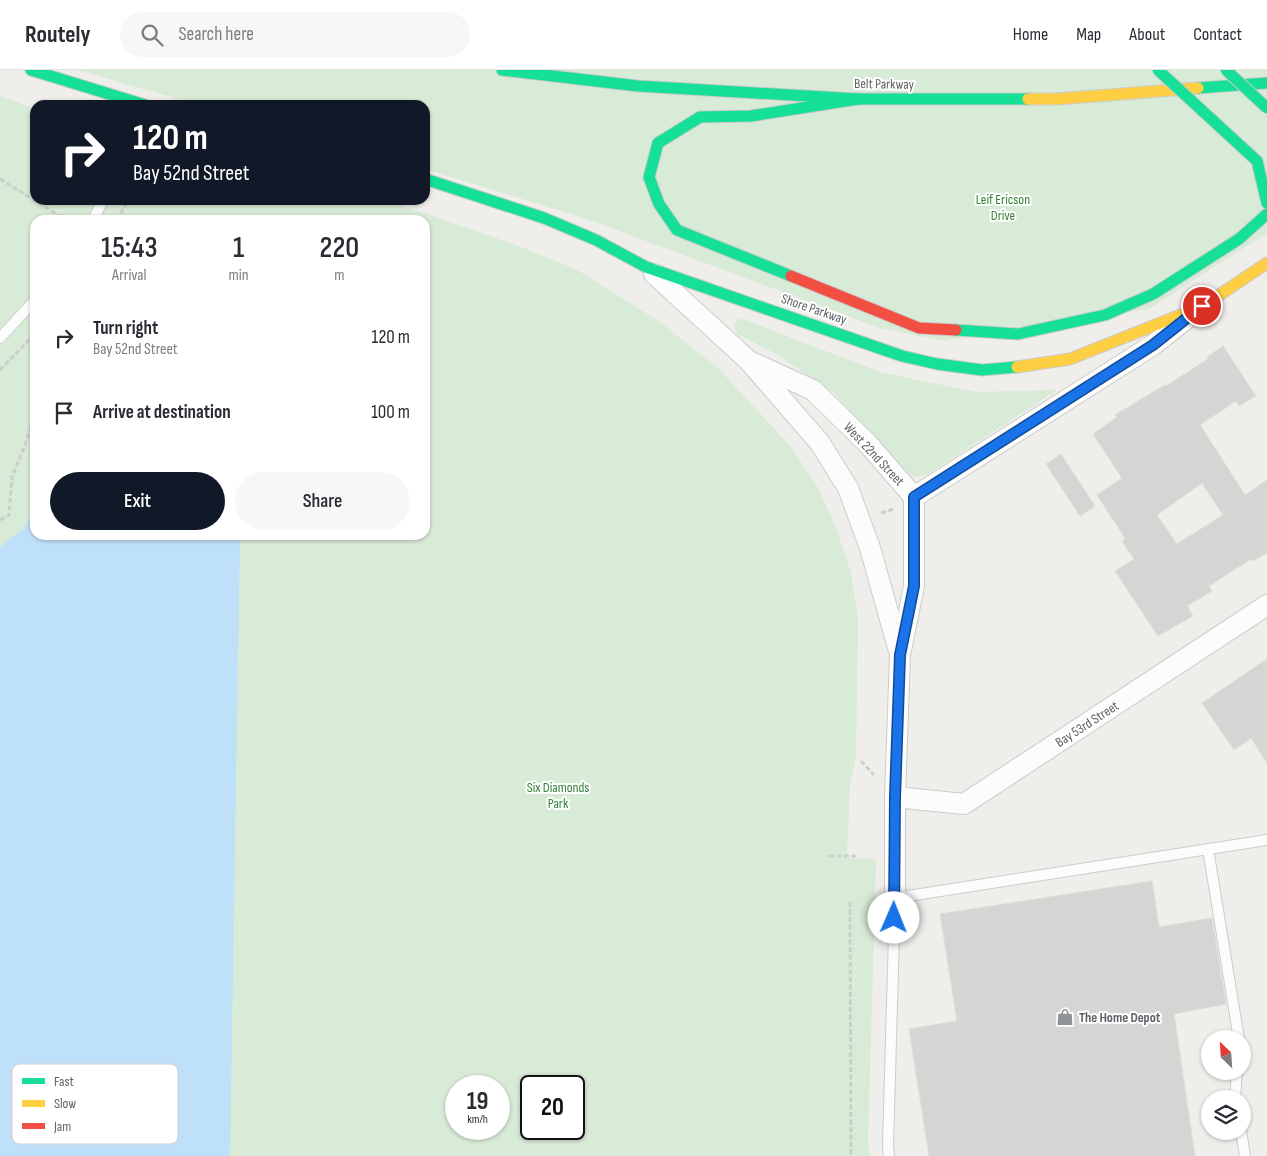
<!DOCTYPE html>
<html lang="en">
<head>
<meta charset="utf-8">
<style>
  :root { --surface:#fff; --page:#f7f7f7; --text:#2b2b33; --muted:#7c7c81; --line:#e1e1e2; --accent:#111827 }
  body { margin:0; font-family:"Sofia Sans Condensed",sans-serif; background:var(--page); color:var(--text); height:100vh; display:flex; flex-direction:column; font-size:19px; white-space:nowrap }
  * { box-sizing:border-box; margin:0 }
  p { font-size:16px; color:var(--muted) }
  .icon { flex:none; width:28px; height:28px; fill:none; stroke:currentColor; stroke-width:2; stroke-linecap:round; stroke-linejoin:round }
  .map { position:relative; flex:1; overflow:hidden }
  .panel { position:absolute; left:30px; top:145px; width:400px; height:325px; display:flex; flex-direction:column; background:var(--surface); border-radius:15px; box-shadow:0 1px 4px #0004 }
  .panel>* { flex:none }
  .banner { position:absolute; left:30px; top:30px; width:400px; height:105px; border-radius:15px; box-shadow:0 1px 4px #0004; background:#111827; color:#fff; overflow:hidden }
  .needle { width:32px; rotate:335deg }
  .fabs { position:absolute; left:1201px; top:960px; display:grid; gap:10px }
  .fabs a { display:grid; place-items:center; width:50px; height:50px; border-radius:50%; background:var(--surface); box-shadow:0 1px 4px #0004; font-size:25px }
  .speed { position:absolute; left:445px; top:1005px; display:flex; gap:10px; font-size:25px; font-weight:700; text-align:center }
  .speed>* { display:grid; place-content:center; width:65px; height:65px; border-radius:50%; background:var(--surface); box-shadow:0 1px 4px #0004; line-height:1 }
  .speed small { font-size:12px; font-weight:400 }
  .speed .limit { border:2px solid #111; border-radius:8px; background:#fff; color:#111 }
  .pin { position:absolute; display:grid; place-items:center; width:42px; height:42px; color:#fff; margin:-21px; border:2px solid #fff; border-radius:50%; box-shadow:0 1px 5px #0007 }
  .me { position:absolute; width:55px; margin:-28px; rotate:1deg; stroke-linejoin:round; filter:drop-shadow(0 0 4px #0008) }
  .turn { display:flex; align-items:center; gap:18px; height:105px; padding:0 20px; font-size:22px }
  .turn .icon { width:65px; height:65px; stroke-width:2.5 }
  .turn b { display:block; font-size:35px; line-height:42px }
  .eta { display:flex; justify-content:space-evenly; align-items:center; height:85px; text-align:center }
  .eta b { font-size:30px; font-weight:600; line-height:35px }
  .primary-button { display:flex; gap:10px; margin-top:auto; padding:10px 20px }
  .primary-button a { flex:1; height:58px; border-radius:30px; background:var(--accent); color:#fff; font-size:20px; font-weight:600; line-height:58px; text-align:center }
  .primary-button a+a { background:var(--page); color:var(--text) }
  ul { padding:0; list-style:none }
  li { display:flex; align-items:center; gap:15px; height:75px; padding:0 20px }
  li div { flex:1 }
  li b { display:block; font-size:19px }
  li em { font-style:normal }
  header { display:flex; align-items:center; gap:30px; box-sizing:border-box; height:70px; padding:0 25px; background:var(--surface); border-bottom:1px solid var(--line) }
  header strong { font-size:24px }
  nav { display:flex; gap:28px; margin-inline-start:auto; font-size:18px }
  .search { width:350px; height:45px; background:var(--page); display:flex; align-items:center; gap:12px; box-sizing:border-box; padding:0 18px; border-radius:28px; color:var(--muted); font-size:19px }
  .map>svg:first-child { display:block }
</style>
</head>
<body>
<header>
<strong>Routely</strong>
<div class="search"><svg class="icon" aria-label="search" viewBox="0 0 24 24"><circle cx="10" cy="10" r="6"/><path d="M15 15l6 6"/></svg>Search here</div>
<nav><a>Home</a><a>Map</a><a>About</a><a>Contact</a></nav>
</header>
<div class="map">
<svg width="1267" height="1086" viewBox="0 0 1267 1086">
  <rect width="100%" height="100%" fill="#efeeea"/>
  <g fill="#d8ebd6" fill-rule="evenodd">
    <polygon points="78,0 1267,0 1267,163 1149,239 943,271 880,258 584,148 425,99 425,35 199,35"/>
    <path d="M0 26 35 39V130H384L398 134 519 176 576 199 657 250 718 298 790 376 818 418 835 455 851 503 858 548 856 687 850 714 847 788 876 789 868 1075 870 1086H0ZM35 150H425V465H35ZM456 1016H499V1059H456ZM531 1016H574V1059H531Z"/>
    <polygon points="740,248 880,302 976,322 1057,320 928,404 914,407 901,397 833,322 776,284 736,263 734,254"/>
  </g>
  <polygon fill="#bfe0f9" points="35,440 35,465 240,465 230,1086 0,1086 0,477 23,459"/>
  <g fill="#d6d5d3" stroke="#deddd9" fill-rule="evenodd">
    <path d="M1223 276 1256 326 1239 336 1236 331 1200 355 1245 425 1267 410V483L1253 491 1251 489 1209 516 1212 521 1187 536 1193 546 1158 566 1115 501 1134 489 1122 471 1125 468 1097 425 1122 408 1093 364 1117 347 1115 345 1165 315 1166 316 1208 289 1207 287ZM1202 413 1223 445 1177 474 1157 445Z"/>
    <polygon points="1061,384 1095,436 1080,446 1046,394"/>
    <polygon points="1267,589 1267,693 1251,668 1234,680 1202,633"/>
    <polygon points="1152,811 1159,857 1212,848 1226,934 1174,944 1195,1086 929,1086 909,959 957,951 940,844"/>
  </g>
  <g fill="none" stroke-linecap="round" stroke-linejoin="round">
    <g stroke="#cbcccc" stroke-width="12">
      <g id="lane">
        <polyline points="93,150 103,130"/>
        <polyline points="0,268 35,230"/>
        <polyline points="1208,779 1239,969"/>
        <polyline points="1235,1029 1237,1001"/>
        <polyline points="1241,1061 1245,1086"/>
        <polyline points="889,1086 888,1076 895,828 1267,770"/>
      </g>
    </g>
    <g stroke="#cbcccc" stroke-width="22">
      <g id="street">
        <polyline points="654,204 749,291 820,373 848,418 870,478 899,581"/>
        <polyline points="749,291 813,320 868,374 914,427 914,516 900,585 895,727 895,828"/>
        <polyline points="914,427 1153,275 1186,249"/>
        <polyline points="895,727 964,734 1267,535"/>
      </g>
    </g>
    <g stroke="#cacacb" stroke-width="13">
      <g id="fast">
        <polyline points="31,0 145,35"/>
        <polyline points="502,0 638,16 858,29 1028,29"/>
        <polyline points="1198,18 1267,13"/>
        <polyline points="1257,91 1267,133"/>
        <polyline points="425,109 544,148 596,170 646,197 902,286 937,294 982,300 1017,297"/>
        <polyline points="791,206 677,160 659,134 649,107 658,73 700,47 751,46 858,29"/>
        <polyline points="956,260 1018,264 1105,245 1153,224 1239,169 1267,144"/>
      </g>
    </g>
    <g stroke="#cacacb" stroke-width="13">
      <g id="slow">
        <polyline points="1028,29 1057,29 1198,18"/>
        <polyline points="1017,297 1070,289 1203,236 1267,193"/>
      </g>
    </g>
    <g stroke="#cacacb" stroke-width="13">
      <polyline id="jam" points="791,206 919,258 956,260"/>
    </g>
    <g stroke="#cacfcc" stroke-width="3" stroke-dasharray="5 2.5" stroke-linecap="butt">
      <polyline points="0,109 66,150"/>
      <polyline points="117,150 128,130"/>
      <polyline points="0,300 35,264"/>
      <polyline points="881,443 894,439"/>
      <polyline points="0,450 9,445 12,407 25,375 35,346"/>
      <polyline points="861,691 874,705"/>
      <polyline points="829,786 859,786"/>
      <polyline points="850,832 851,1086"/>
    </g>
    <use href="#lane" stroke="#fdfcfc" stroke-width="10"/>
    <use href="#street" stroke="#fdfcfc" stroke-width="20"/>
    <use href="#fast" stroke="#16e098" stroke-width="11"/>
    <use href="#slow" stroke="#ffcf43" stroke-width="11"/>
    <use href="#jam" stroke="#f24e42" stroke-width="11"/>
    <g stroke="#cacacb" stroke-width="13" stroke-linecap="butt">
      <g id="fast-bridge">
        <polyline points="1158,0 1257,91"/>
        <polyline points="1226,0 1267,38"/>
      </g>
    </g>
    <use href="#fast-bridge" stroke="#16e098" stroke-width="11"/>
  </g>
  <g fill="none" stroke-linecap="round" stroke-linejoin="round">
    <g stroke="#114b97" stroke-width="12">
      <polyline id="route" points="894,848 895,727 900,585 914,516 914,427 1153,275 1202,236"/>
    </g>
    <use href="#route" stroke="#1a73e8" stroke-width="9"/>
  </g>
  <defs>
    <g id="shop-bare" transform="scale(1.35)"><path d="M-5-2.5h2.3a2.7 3.5 0 0 1 5.4 0H5L5.5 6h-11ZM-1.5-2.5h3a1.5 2.3 0 0 0-3 0Z" fill="#919496" stroke="#fff" stroke-width="2.5" paint-order="stroke"/></g>
  </defs>
  <g fill-rule="evenodd">
    <use href="#shop-bare" x="1065" y="947"/>
  </g>
  <g text-anchor="middle" dominant-baseline="central" stroke-width="4" stroke-linejoin="round" paint-order="stroke">
    <g font-size="14" fill="#5f6368" stroke="#fff">
      <text transform="translate(884 14) rotate(1)">Belt Parkway</text>
      <text transform="translate(814 239) rotate(19)">Shore Parkway</text>
      <text transform="translate(874 384) rotate(47)">West 22nd Street</text>
      <text transform="translate(1087 654) rotate(-33)">Bay 53rd Street</text>
    </g>
    <g font-size="14" fill="#348238" stroke="#fff">
      <text x="1003" y="129">Leif Ericson<tspan x="1003" dy="16">Drive</tspan></text>
      <text x="558" y="717">Six Diamonds<tspan x="558" dy="16">Park</tspan></text>
    </g>
    <g font-size="14" font-weight="bold" fill="#5f6368" stroke="#fff" text-anchor="start">
      <text x="1079" y="947">The Home Depot</text>
    </g>
  </g>
  <rect x="12" y="994" width="166" height="80" rx="8" fill="#fff" stroke="#cfd0d2" stroke-width="1"/>
  <rect x="22" y="1008" width="23" height="6" fill="#16e098"/>
  <rect x="22" y="1030" width="23" height="7" fill="#ffcf43"/>
  <rect x="22" y="1053" width="23" height="6" fill="#f24e42"/>
  <g font-size="14" fill="#5f6368">
    <text x="54" y="1016">Fast</text>
    <text x="54" y="1038">Slow</text>
    <text x="54" y="1061">Jam</text>
  </g>
</svg>
<div class="fabs">
<a><svg class="needle" viewBox="-14 -14 28 28"><path d="M0-13l5 13h-10z" fill="#e53935"/><path d="M0 13l5-13h-10z" fill="#7c7c81"/></svg></a>
<a><svg class="icon" aria-label="layers" viewBox="0 0 24 24"><path d="M12 4l9 5-9 5-9-5zM3 14l9 5 9-5"/></svg></a>
</div>
<div class="speed"><div>19<small>km/h</small></div><div class="limit">20</div></div>
<div class="pin" style="left:1202px;top:236px;background:#d93025"><svg class="icon" aria-label="arrive" viewBox="0 0 24 24"><path d="M6 21V4h12l-3 4 3 4H6"/></svg></div>
<svg class="me" style="left:894px;top:848px" viewBox="-20 -20 40 40"><circle r="19" fill="#fff"/><path d="M0-13L10 11 0 6-10 11z" fill="#1a73e8"/></svg>
<div class="banner">
<div class="turn"><svg class="icon" aria-label="right" viewBox="0 0 24 24"><path d="M7 20v-9h11M14 6l5 5-5 5"/></svg><div><b>120 m</b>Bay 52nd Street</div></div>
</div>
<section class="panel">
<div class="eta">
<div><b>15:43</b><p>Arrival</p></div>
<div><b>1</b><p>min</p></div>
<div><b>220</b><p>m</p></div>
</div>
<ul>
<li><svg class="icon" aria-label="right" viewBox="0 0 24 24"><path d="M7 20v-9h11M14 6l5 5-5 5"/></svg><div><b>Turn right</b><p>Bay 52nd Street</p></div><em>120 m</em></li>
<li><svg class="icon" aria-label="arrive" viewBox="0 0 24 24"><path d="M6 21V4h12l-3 4 3 4H6"/></svg><div><b>Arrive at destination</b></div><em>100 m</em></li>
</ul>
<div class="primary-button"><a>Exit</a><a>Share</a></div>
</section>
</div>
</body>
</html>
